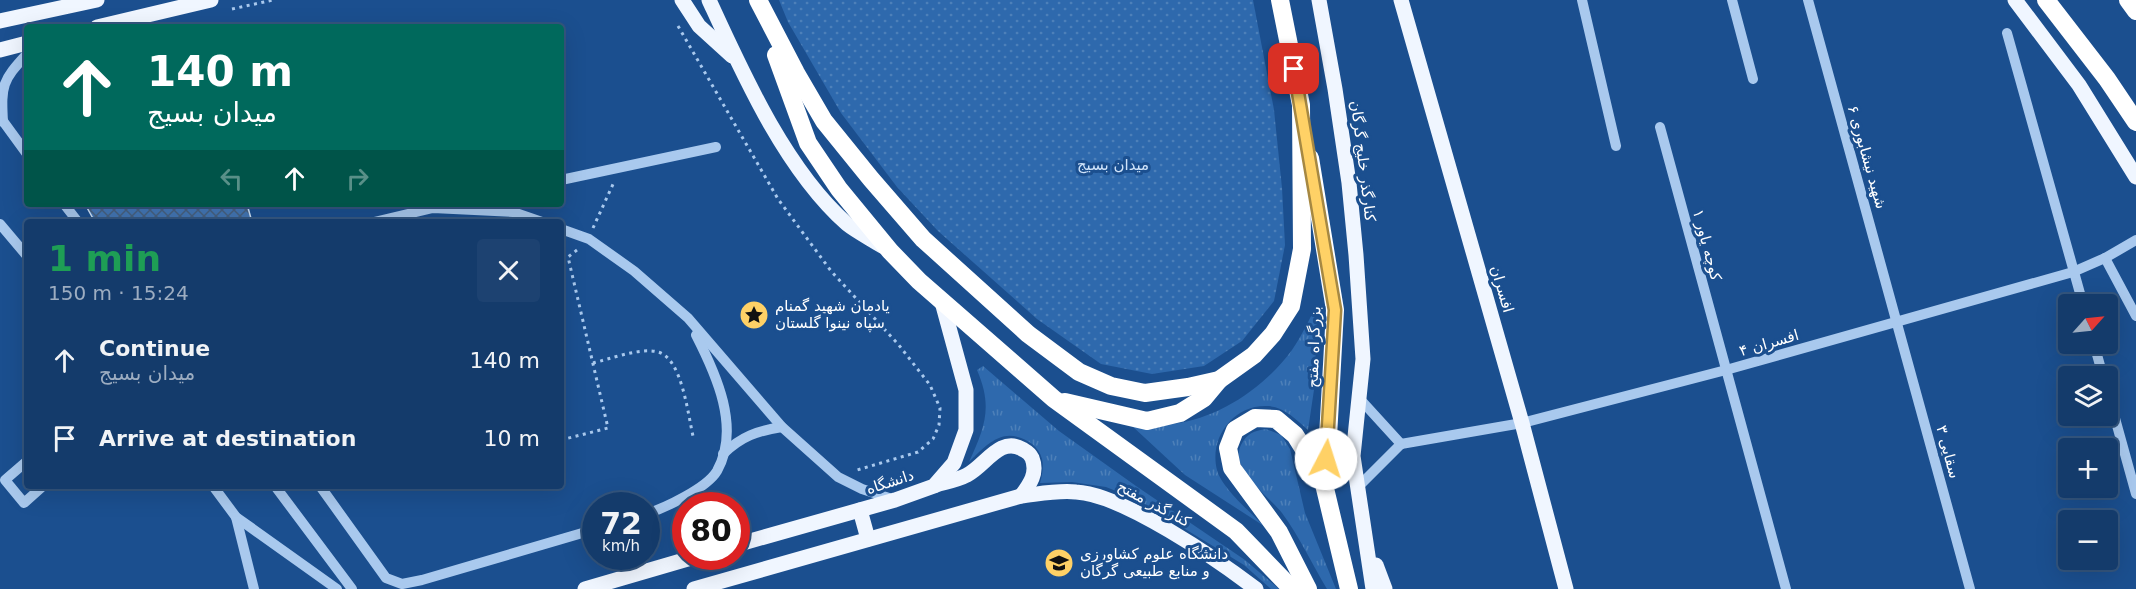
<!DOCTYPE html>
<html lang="en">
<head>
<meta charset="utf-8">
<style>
  :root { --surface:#143b6b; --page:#1d4271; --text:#f1f3f6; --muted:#9dadc1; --line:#33557e }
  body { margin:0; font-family:"DejaVu Sans","Noto Sans Arabic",sans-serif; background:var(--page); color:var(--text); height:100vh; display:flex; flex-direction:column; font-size:22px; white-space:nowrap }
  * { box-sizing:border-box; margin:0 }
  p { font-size:20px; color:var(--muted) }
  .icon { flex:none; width:33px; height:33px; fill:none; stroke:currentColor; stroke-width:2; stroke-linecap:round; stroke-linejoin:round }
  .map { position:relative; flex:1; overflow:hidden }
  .panel { position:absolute; left:24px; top:219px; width:540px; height:270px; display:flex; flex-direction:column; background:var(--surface); border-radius:6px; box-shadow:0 6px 24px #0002,0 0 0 2px var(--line) }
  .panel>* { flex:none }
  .guide { position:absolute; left:24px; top:24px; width:540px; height:183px; border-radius:6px; box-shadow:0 6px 24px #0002,0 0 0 2px var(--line); background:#00695c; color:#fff; overflow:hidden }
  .needle { width:39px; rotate:63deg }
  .tools { position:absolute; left:2058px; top:294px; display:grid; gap:12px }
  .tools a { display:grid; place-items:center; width:60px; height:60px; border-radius:6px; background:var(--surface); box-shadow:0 6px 24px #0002,0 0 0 2px var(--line); font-size:30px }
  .speed { position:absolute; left:582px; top:492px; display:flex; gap:12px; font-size:30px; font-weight:700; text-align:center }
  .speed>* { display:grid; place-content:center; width:78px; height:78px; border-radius:50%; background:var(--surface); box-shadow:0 6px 24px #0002,0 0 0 2px var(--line); line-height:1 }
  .speed small { font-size:15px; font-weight:400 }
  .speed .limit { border:9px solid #d22; background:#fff; color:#111 }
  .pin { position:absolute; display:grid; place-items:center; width:51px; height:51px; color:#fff; margin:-26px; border-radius:12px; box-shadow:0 3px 9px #0006 }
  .me { position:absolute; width:66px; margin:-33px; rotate:5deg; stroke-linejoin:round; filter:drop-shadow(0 0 4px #0008) }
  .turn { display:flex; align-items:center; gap:21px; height:126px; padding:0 24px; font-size:27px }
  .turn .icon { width:78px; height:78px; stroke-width:2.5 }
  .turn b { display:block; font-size:42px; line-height:51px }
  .lanes { display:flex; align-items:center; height:57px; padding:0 24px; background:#0003; justify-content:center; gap:30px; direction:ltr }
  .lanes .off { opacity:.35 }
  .round { display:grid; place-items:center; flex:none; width:63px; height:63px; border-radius:6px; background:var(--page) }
  .overview { display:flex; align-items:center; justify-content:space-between; height:102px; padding:0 24px }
  h1 { font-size:36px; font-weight:700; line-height:45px; color:#1e9e55 }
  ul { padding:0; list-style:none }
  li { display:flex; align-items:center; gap:18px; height:78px; padding:0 24px }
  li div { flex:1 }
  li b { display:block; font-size:22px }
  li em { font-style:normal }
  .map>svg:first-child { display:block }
</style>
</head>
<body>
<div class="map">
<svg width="2136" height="589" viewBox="0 0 2136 589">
  <defs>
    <pattern id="grass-tufts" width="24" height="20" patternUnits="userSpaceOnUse" patternTransform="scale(1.5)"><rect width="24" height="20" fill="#2e69ad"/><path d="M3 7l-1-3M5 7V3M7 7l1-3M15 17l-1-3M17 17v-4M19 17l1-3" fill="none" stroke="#4d80b9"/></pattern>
    <pattern id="park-dots" width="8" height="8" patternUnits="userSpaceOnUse" patternTransform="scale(1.5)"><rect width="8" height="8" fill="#2e69ad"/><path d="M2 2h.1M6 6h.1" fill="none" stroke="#4d80b9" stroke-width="1.8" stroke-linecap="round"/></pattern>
    <pattern id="building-cross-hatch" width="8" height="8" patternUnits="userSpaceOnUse" patternTransform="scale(1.5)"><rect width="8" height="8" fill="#4478b7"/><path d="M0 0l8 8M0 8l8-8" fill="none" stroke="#486282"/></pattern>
  </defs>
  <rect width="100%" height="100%" fill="#1b4f8f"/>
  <g fill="url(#grass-tufts)">
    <path d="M1317 305 1315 383 1308 430C1296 419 1282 405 1265 406 1232 406 1209 439 1217 470 1221 487 1251 513 1264 526L1185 475 1131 425C1145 425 1160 426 1173 424 1220 418 1265 387 1292 350 1302 336 1309 319 1317 305Z"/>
    <path d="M983 366 1059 431 1136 486 1245 560 1279 589H1271L1244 565 1136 499 1106 487 1072 482 1040 483C1042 476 1044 466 1042 459 1038 442 1015 431 999 438 988 442 978 453 969 462 985 427 993 407 977 370Z"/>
    <path d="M1266 429 1281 435 1290 449 1305 513 1336 589H1327C1312 564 1299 536 1282 513 1269 496 1229 469 1241 445 1247 433 1254 431 1266 429Z"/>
  </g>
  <polygon fill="url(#park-dots)" points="779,0 1253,0 1274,110 1282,188 1285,245 1274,301 1242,341 1204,366 1152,374 1101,364 1037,319 938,231 897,187 841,113 788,22"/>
  <polygon fill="url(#building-cross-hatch)" stroke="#cfe3fa" stroke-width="1.5" points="85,204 247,204 252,222 95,222"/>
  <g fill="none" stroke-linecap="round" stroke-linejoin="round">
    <g stroke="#a9c9ee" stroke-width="3" stroke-dasharray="3 4.5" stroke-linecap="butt">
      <polyline points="232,9 273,0"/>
      <polyline points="678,26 778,199 831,271 898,344 930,385 940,408 939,425 933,439 918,452 857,470"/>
      <polyline points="593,228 614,182"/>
      <path d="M593 363C610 359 641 347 658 352 682 358 688 415 693 436"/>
      <polyline points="561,440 608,428 568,257 577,250"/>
    </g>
    <g stroke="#a9c9ee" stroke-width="10">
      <polyline points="1582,0 1616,146"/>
      <polyline points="1732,0 1753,79"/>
      <polyline points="1808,0 1970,589"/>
      <polyline points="2007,33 2083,304"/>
      <polyline points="0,117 27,154"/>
      <path d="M3 122C1 85 2 81 27 54"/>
      <polyline points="1660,127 1786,589"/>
      <polyline points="561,180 716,147"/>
      <polyline points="64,204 78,222"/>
      <polyline points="374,222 433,208 513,212 542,222"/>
      <polyline points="0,224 27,256"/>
      <polyline points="561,229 589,239 634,271 688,318 782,427 838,477 862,489 895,500"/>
      <polyline points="2105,258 2136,316"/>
      <polyline points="2094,344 2103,376"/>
      <polyline points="2108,393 2136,494"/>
      <polyline points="1359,398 1401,444"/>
      <polyline points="1401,444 1522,423 1726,370 2073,272 2105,258 2136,240"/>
      <path d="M723 454C742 436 757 431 782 427"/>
      <polyline points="27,461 5,480 24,503 43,486"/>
      <polyline points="213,486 236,517 337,589"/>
      <polyline points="275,486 352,589"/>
      <polyline points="320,486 386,578 402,584 422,580 596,529"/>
      <polyline points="1358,487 1401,444"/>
      <path d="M646 514C665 508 707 488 717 471 741 428 716 374 696 335"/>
      <polyline points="236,517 254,589"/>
    </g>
    <g stroke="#f0f6ff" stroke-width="15">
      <polyline points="682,0 699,26 732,56"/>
      <path d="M709 0C743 74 785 169 847 224 857 232 871 239 882 246"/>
      <polyline points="1319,0 1335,89 1349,183 1356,255 1363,359 1353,456 1373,589"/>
      <polyline points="1401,0 1522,423 1566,589"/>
      <polyline points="2015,0 2079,85 2136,177"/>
      <polyline points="0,21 97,0"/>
      <polyline points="97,27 211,0"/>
      <polyline points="0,50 27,43"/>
      <path d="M936 485C946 482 958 480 967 475 985 466 1000 436 1022 449 1027 452 1029 452 1032 458 1038 473 1030 484 1021 496"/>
      <polyline points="860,510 868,539"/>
      <polyline points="736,545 895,500 934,486 954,463 966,430 966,390 942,302"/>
      <polyline points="1376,565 1385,589"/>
      <polyline points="585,589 698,556"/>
      <path d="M694 589 1021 496C1039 494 1058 490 1076 492 1122 494 1218 560 1256 589"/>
    </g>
    <g stroke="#fff" stroke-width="18">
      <polyline points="758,0 796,73 824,121 871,179 923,239 1028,334 1079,372 1111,386 1145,393 1188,387 1219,380 1254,355 1273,334 1291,306 1302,249 1301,105 1280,0"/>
      <polyline points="2046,0 2107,79 2136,122"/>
      <polyline points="2128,0 2136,11"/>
      <polyline points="776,55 808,143 839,189 890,251 919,281 1054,399 1236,531 1292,589"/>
      <polyline points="1310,158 1335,310 1328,437 1323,480 1349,589"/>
      <polyline points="1065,402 1147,421 1180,413 1204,398 1219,380"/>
      <polyline points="1308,589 1279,532 1232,468 1228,448 1235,430 1255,418 1276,419 1295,435 1323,480"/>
    </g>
  </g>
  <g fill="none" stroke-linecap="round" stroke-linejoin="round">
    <g stroke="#a68842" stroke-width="15">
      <polyline id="route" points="1294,69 1335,310 1326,459"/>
    </g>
    <use href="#route" stroke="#ffd166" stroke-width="10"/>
  </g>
  <defs>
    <g id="sight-disc" transform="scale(1.5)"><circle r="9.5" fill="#ffd166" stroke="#1b4f8f"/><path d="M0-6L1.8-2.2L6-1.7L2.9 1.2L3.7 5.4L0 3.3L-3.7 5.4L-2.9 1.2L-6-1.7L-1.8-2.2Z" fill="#111"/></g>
    <g id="university-disc" transform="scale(1.5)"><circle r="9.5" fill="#ffd166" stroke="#1b4f8f"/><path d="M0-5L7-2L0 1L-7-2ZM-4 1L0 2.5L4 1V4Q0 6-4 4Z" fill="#111"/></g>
  </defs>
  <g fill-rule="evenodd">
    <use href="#sight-disc" x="754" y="315"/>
    <use href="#university-disc" x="1059" y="563"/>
  </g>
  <g text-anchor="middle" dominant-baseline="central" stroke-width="6" stroke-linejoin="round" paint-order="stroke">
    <g font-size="15" fill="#fff" stroke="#1b4f8f">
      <text transform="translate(1867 157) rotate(74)">شهید نیشابوری ۶</text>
      <text transform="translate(1363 161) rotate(83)">کنارگذر خلیج گرگان</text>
      <text transform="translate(1707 245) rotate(75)">کوچه یاور ۱</text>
      <text transform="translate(1502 289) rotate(74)">افسران</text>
      <text transform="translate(1769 343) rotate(-16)">افسران ۴</text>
      <text transform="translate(1314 347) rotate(-88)">بزرگراه مفتح</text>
      <text transform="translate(1948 452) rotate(75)">سقایی ۳</text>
      <text transform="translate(890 482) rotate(-18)">دانشگاه</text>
      <text transform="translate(1154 504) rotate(28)">کنارگذر مفتح</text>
    </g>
    <g font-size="15" fill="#cfe3fa" stroke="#1b4f8f">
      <text x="1113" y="165">میدان بسیج</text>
    </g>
    <g font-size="15" fill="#fff" stroke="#1b4f8f" text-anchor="start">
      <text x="775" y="306">یادمان شهید گمنام<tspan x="775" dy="17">سپاه نینوا گلستان</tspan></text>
      <text x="1080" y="554">دانشگاه علوم کشاورزی<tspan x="1080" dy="17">و منابع طبیعی گرگان</tspan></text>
    </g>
  </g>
</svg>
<div class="tools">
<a><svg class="needle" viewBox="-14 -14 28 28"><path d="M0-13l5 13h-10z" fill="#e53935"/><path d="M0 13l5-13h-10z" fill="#9dadc1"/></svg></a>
<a><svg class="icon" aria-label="layers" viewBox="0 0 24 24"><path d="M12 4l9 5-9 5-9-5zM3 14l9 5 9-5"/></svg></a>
<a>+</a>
<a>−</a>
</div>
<div class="speed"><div>72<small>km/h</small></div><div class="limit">80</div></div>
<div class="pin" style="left:1294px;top:69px;background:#d93025"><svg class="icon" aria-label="arrive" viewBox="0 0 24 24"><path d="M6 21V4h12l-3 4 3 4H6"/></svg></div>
<svg class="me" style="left:1326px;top:459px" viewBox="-20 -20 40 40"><circle r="19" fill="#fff"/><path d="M0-13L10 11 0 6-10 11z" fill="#ffd166"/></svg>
<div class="guide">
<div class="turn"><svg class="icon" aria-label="ahead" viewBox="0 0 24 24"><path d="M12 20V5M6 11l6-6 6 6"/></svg><div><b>140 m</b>میدان بسیج</div></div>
<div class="lanes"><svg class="icon off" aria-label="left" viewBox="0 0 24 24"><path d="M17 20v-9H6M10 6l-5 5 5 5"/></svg><svg class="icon" aria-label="ahead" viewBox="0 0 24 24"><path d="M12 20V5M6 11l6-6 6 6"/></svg><svg class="icon off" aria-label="right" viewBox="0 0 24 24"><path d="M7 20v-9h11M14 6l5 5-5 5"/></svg></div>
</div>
<section class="panel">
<div class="overview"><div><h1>1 min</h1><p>150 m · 15:24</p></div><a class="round"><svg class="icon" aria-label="close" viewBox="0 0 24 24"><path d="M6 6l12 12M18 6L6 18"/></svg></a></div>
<ul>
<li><svg class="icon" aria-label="ahead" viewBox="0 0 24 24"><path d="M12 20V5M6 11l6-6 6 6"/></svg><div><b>Continue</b><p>میدان بسیج</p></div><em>140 m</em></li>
<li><svg class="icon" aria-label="arrive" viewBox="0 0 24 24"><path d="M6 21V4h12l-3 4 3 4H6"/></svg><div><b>Arrive at destination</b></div><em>10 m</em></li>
</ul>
</section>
</div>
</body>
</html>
